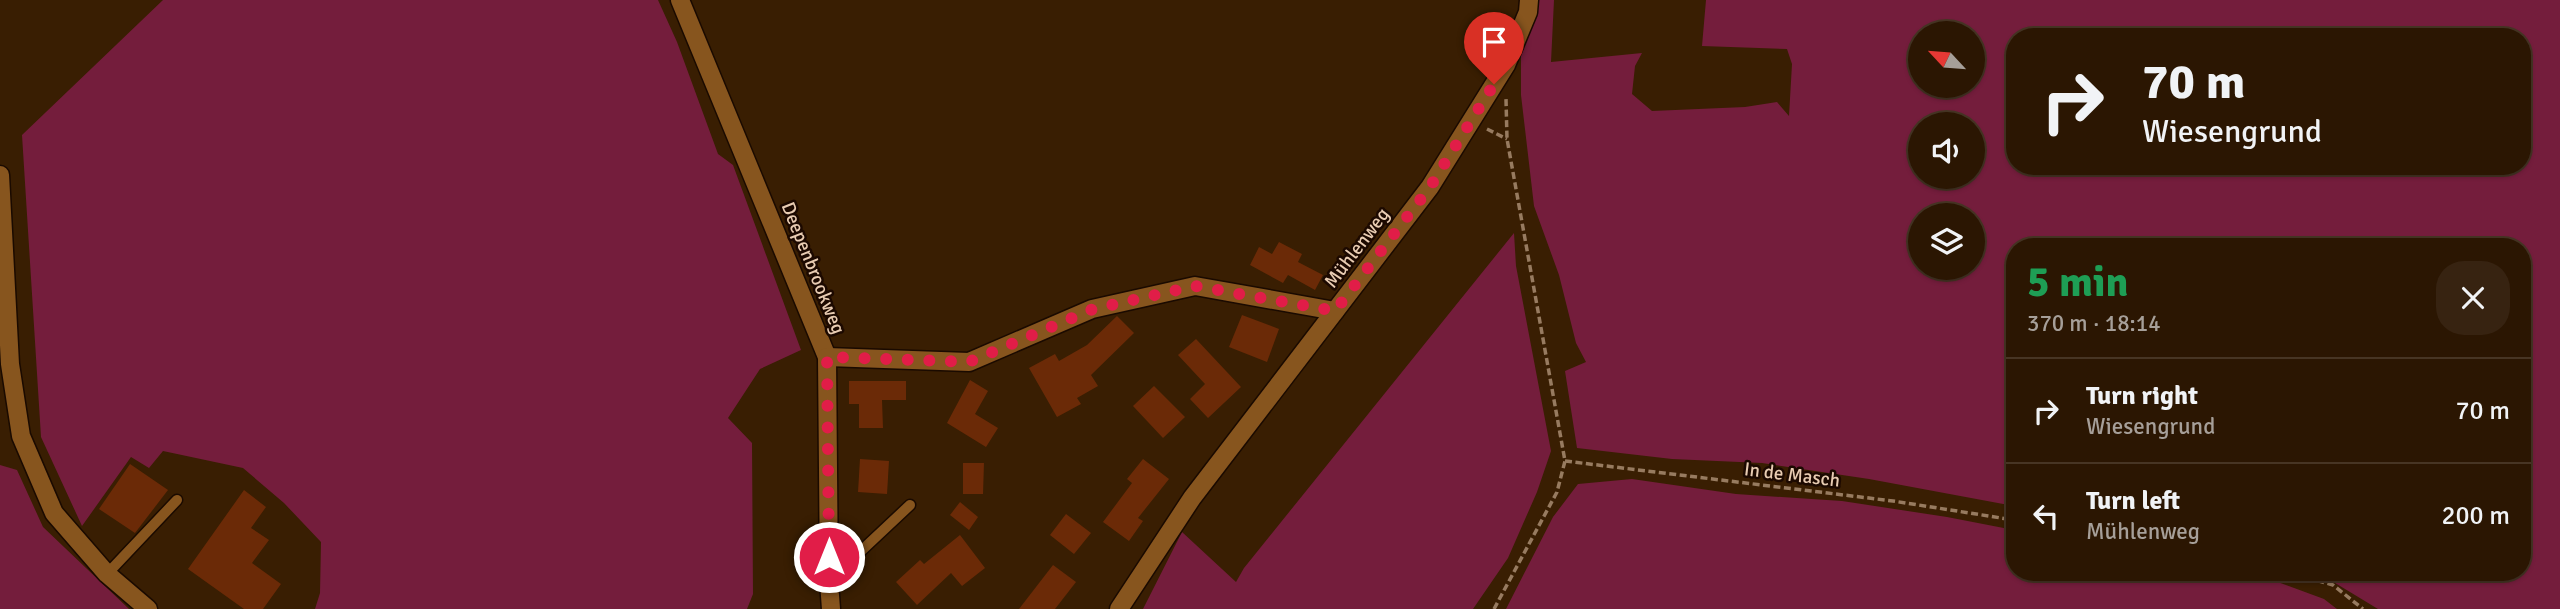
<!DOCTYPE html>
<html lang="en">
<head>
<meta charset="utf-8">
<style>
  :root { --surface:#2b1602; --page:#372311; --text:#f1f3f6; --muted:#a69f99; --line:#473524 }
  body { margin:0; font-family:Signika,sans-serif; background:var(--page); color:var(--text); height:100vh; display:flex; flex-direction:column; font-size:26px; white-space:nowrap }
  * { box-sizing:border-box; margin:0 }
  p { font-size:23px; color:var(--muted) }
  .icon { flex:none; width:38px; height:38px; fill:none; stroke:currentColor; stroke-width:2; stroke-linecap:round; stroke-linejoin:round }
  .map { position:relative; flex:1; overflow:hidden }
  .panel { position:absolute; left:2006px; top:238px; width:525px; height:343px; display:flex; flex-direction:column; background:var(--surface); border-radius:28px; box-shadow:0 2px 5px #0004,0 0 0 2px var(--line) }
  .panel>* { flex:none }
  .hud { position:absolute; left:2006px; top:28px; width:525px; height:147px; border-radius:28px; box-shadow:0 2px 5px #0004,0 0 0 2px var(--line); background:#2b1602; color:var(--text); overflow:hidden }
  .needle { width:46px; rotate:296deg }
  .fabs { position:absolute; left:1908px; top:21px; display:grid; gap:14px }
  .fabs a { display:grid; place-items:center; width:77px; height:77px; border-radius:50%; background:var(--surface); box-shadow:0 2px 5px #0004,0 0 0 2px var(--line); font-size:35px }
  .pin { position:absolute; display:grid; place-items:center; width:60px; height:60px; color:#fff; margin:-72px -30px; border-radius:50% 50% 50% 0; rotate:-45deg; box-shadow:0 0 7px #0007 }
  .pin .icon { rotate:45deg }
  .me { position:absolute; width:77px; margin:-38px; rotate:0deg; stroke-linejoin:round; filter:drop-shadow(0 0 5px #0008) }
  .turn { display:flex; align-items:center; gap:24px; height:147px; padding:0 21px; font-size:32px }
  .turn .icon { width:91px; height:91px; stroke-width:2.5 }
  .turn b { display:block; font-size:49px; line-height:60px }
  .round { display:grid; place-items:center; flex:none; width:74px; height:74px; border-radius:28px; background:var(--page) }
  .overview { display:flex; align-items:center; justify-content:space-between; height:119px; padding:0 21px }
  h1 { font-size:42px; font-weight:700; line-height:52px; color:#1e9e55 }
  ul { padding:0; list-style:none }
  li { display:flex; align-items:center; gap:21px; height:105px; padding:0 21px; border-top:2px solid var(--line) }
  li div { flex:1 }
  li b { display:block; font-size:26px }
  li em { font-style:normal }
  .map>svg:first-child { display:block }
</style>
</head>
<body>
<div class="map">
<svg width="2560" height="609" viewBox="0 0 2560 609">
  <rect width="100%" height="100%" fill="#391e02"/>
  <g fill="#741d3c" fill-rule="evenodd">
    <polygon points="163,0 658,0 677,42 718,154 733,165 801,350 760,369 728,418 752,443 753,594 747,609 315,609 320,593 321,542 284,503 243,468 163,451 149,468 131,457 82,526 41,437 22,135"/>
    <path d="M1533 0H1554L1551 62 1642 53 1635 66 1632 94 1652 111 1745 107 1777 102 1789 116 1792 64 1787 49 1702 46 1706 0H2560V609H2378L2317 572H2522V247H2014V506L1869 479 1762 463 1672 459 1577 448 1565 371 1586 362 1576 343 1559 275 1534 206 1521 95V44ZM1920 33H1972V86H1920ZM2014 37H2522V166H2014ZM1920 124H1972V177H1920ZM1920 215H1972V268H1920Z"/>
    <polygon points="1514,233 1516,266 1551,451 1537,492 1508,558 1473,609 1143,609 1182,532 1236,582 1244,568"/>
    <polygon points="0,465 17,470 43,527 129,609 0,609"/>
    <polygon points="1632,479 1736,494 1842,501 1947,517 2014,530 2014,572 2238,572 2275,581 2324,599 2337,609 1506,609 1553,517 1578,484"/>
  </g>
  <g fill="#6b2a07">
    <polygon points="1279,242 1302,254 1298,262 1323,275 1315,290 1288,275 1283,283 1250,265 1259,247 1272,254"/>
    <polygon points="1242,315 1279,329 1267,362 1229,347"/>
    <polygon points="1117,316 1134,333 1091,375 1098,386 1077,398 1081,404 1057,417 1029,368 1055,354 1059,361 1087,345"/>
    <polygon points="1196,339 1241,387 1208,418 1190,399 1205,384 1178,355"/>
    <polygon points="970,380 988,391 975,414 998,428 986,447 947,423"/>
    <polygon points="849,381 906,381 906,400 882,400 883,428 859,428 859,404 849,404"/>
    <polygon points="1154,386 1185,417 1163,438 1133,406"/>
    <polygon points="860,459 889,461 887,494 858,492"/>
    <polygon points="1143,459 1169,479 1138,518 1143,521 1129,541 1103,522 1132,483 1127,479"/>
    <polygon points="963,463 984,463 983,494 963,494"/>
    <polygon points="130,464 168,490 135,533 99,509"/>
    <polygon points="244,490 266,507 251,528 269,540 252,563 281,584 263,609 244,609 188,569"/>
    <polygon points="960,502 978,517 969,530 950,515"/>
    <polygon points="1066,514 1091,533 1074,554 1050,535"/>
    <polygon points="960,535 985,568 962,586 951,573 917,605 896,582 920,560 924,564"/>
    <polygon points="1053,565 1076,582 1055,609 1019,609"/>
  </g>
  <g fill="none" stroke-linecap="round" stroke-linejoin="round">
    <g stroke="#1a0a00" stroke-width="13">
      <g id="service">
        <polyline points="107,574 177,500"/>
        <polyline points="829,581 910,505"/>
      </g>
    </g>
    <g stroke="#1a0a00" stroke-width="21">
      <g id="minor">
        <polyline points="680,0 827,357 829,582 831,609"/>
        <polyline points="827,357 969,362 1092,309 1195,286 1335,311"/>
        <polyline points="1119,609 1192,498 1430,187 1506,65 1528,12 1529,0"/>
      </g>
    </g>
    <g stroke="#1a0a00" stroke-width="21">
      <polyline id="secondary" points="0,175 10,364 21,436 54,513 107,574 148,609"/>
    </g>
    <g stroke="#977b60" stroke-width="3.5" stroke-dasharray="7 3.5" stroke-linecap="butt">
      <polyline points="1487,129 1507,139"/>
      <polyline points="1565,461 1893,501 2014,520"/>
      <polyline points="2287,572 2333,585 2363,609"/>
      <polyline points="1494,609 1557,492 1565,461 1507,139 1506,99"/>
    </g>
    <use href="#service" stroke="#87551e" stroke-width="10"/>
    <use href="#minor" stroke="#87551e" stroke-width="18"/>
    <use href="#secondary" stroke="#87551e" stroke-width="18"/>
  </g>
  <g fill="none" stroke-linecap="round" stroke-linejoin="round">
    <polyline stroke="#e11d48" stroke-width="12" stroke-dasharray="0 21.6" points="829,557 827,357 969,362 1093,309 1195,286 1335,311 1430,187 1494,84"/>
  </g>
  <g text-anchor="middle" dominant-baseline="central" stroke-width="5" stroke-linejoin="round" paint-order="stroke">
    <g font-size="19" fill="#e9ccb2" stroke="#1c0900">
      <text transform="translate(1357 248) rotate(-53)">Mühlenweg</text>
      <text transform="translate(813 268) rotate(68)">Deepenbrookweg</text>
      <text transform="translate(1792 475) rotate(7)">In de Masch</text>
    </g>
  </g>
</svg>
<div class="fabs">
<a><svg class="needle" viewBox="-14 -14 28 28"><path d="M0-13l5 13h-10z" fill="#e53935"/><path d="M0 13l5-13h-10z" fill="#a69f99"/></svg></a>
<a><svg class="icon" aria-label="sound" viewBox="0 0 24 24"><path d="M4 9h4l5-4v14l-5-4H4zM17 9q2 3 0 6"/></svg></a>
<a><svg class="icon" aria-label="layers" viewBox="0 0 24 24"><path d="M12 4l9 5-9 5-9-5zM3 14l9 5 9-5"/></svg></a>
</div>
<div class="pin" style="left:1494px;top:84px;background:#d93025"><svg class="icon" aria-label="arrive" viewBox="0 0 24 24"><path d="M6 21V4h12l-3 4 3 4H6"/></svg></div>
<svg class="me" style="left:829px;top:557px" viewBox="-20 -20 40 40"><circle r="17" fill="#e11d48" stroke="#fff" stroke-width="3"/><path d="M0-11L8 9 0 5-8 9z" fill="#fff"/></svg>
<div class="hud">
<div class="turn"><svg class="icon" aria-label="right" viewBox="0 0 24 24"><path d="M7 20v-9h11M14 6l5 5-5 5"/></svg><div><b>70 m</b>Wiesengrund</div></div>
</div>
<section class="panel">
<div class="overview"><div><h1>5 min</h1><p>370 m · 18:14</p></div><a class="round"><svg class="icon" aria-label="close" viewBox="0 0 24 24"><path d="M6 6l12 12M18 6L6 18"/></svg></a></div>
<ul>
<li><svg class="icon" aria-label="right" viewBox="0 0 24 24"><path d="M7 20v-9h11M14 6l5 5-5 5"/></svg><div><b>Turn right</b><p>Wiesengrund</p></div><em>70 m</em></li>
<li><svg class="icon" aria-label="left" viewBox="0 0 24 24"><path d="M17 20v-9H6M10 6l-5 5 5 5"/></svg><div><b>Turn left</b><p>Mühlenweg</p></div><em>200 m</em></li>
</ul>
</section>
</div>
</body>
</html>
